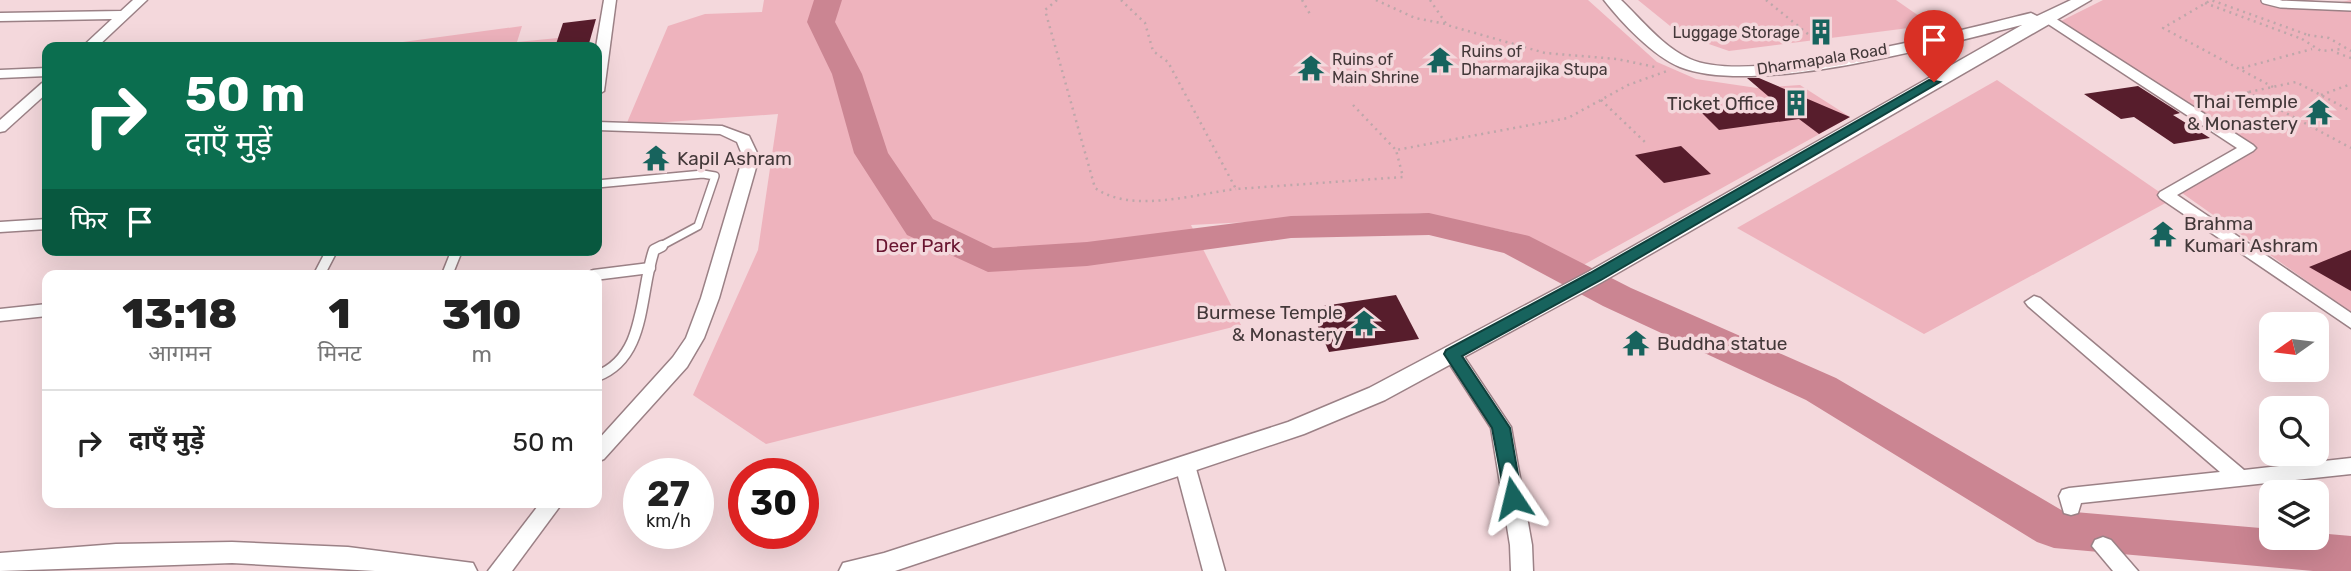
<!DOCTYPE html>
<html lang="hi">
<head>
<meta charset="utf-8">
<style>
  :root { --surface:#fff; --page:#f6f6f6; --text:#222; --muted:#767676; --line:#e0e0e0 }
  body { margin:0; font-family:Rubik,"Noto Sans Devanagari",sans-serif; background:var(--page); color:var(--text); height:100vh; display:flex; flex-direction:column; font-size:26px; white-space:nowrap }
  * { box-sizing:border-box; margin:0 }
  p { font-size:23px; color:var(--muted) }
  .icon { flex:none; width:38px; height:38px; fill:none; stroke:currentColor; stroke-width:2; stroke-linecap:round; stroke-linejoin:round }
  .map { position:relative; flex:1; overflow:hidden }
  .details { position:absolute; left:42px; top:270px; width:560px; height:238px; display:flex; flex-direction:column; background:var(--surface); border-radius:14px; box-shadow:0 7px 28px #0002 }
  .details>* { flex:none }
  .hud { position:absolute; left:42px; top:42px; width:560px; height:214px; border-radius:14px; box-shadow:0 7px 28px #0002; background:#0b6e4f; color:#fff; overflow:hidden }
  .needle { width:46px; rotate:256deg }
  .buttons { position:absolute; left:2259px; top:312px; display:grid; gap:14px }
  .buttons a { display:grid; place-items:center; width:70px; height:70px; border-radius:14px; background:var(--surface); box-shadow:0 7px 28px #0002; font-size:35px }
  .speed { position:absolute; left:623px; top:458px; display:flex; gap:14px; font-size:35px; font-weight:700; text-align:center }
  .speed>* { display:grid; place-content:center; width:91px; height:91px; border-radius:50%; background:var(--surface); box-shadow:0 7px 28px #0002; line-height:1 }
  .speed small { font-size:18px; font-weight:400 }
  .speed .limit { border:10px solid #d22; background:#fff; color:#111 }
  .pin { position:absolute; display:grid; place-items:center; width:60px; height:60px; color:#fff; margin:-72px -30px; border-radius:50% 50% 50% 0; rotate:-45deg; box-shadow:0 0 7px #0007 }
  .pin .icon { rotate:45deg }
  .me { position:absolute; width:77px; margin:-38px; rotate:350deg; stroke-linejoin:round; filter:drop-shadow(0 0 5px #0008) }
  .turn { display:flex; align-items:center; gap:24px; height:147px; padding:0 28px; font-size:32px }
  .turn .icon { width:91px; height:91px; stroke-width:2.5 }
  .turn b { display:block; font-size:49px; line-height:60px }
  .then { display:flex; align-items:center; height:66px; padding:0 28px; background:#0003; gap:14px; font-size:26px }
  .eta { display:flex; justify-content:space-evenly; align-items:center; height:119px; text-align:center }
  .eta b { font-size:42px; font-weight:800; line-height:49px }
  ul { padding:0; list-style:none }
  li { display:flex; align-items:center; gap:21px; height:105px; padding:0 28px; border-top:2px solid var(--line) }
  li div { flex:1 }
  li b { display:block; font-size:26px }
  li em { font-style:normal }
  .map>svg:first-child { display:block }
</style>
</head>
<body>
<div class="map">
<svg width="2351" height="571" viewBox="0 0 2351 571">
  <rect width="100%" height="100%" fill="#f4d8dc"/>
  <g fill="#eeb3bd">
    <polygon points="764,0 1588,0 1657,62 1696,79 1757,88 1800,85 1850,117 1578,268 1512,232 1420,213 1191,225 1241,325 766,444 693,395 758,250 778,114 626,125 668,26 705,14 762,12"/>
    <polygon points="1638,0 1896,0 1932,25 1729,51 1680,34"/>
    <polygon points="2103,0 2312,0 2328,5 2351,0 2351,312 2182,193 2253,148 2055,24"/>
    <polygon points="522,26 517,42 558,38 555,47 366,47"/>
    <polygon points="1997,80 2171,200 1924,334 1737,228"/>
  </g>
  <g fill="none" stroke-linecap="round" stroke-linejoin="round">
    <polygon fill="#cb8592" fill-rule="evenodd" points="814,0 842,0 835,22 862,74 888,153 933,219 993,248 1087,242 1291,216 1429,213 1516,233 1529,236 1631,288 1836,378 2063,511 2272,529 2272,537 2317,537 2317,533 2351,536 2351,571 2313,571 2054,548 2037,542 1806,400 1603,306 1504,253 1429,235 1291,238 1087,266 988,272 907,235 854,153 832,74 807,22"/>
  </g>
  <g fill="#571d2c">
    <polygon points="596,19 588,47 555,47 563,23"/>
    <polygon points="1747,78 1759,78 1850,117 1819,134 1799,119 1719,130 1701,112 1775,102"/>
    <polygon points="2138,86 2180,113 2173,115 2210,138 2174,144 2134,117 2121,119 2084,94"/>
    <polygon points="1681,146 1711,174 1664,183 1635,155"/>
    <polygon points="2351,250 2351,291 2309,267"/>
    <polygon points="1396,295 1419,339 1329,352 1310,308"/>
  </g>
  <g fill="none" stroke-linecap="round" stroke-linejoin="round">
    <g stroke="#9b8186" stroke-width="10">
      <g id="service-far1">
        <polyline points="2265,0 2281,4 2351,7"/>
        <polyline points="597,184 703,174 715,176 698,226 659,247"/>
      </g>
    </g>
    <g stroke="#9b8186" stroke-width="13">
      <g id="service">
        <polyline points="319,275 332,250"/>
        <polyline points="447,275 457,250"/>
        <polyline points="594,275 650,268"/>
        <path d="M597 376C647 357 639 294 654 250L662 246"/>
      </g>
    </g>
    <g stroke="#9b8186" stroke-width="3">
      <g id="minor">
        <polygon points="133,0 147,0 97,47 82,47 112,19 0,21 0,13 121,11"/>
        <polygon points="604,0 616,0 604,91 597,95 596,47"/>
        <polygon points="2047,13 2253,145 2256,148 2253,151 2177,195 2351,313 2351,328 2160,198 2158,195 2160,192 2237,148 2042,20 2040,17"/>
        <polygon points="47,68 47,76 0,78 0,70"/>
        <polygon points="47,82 47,93 5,131 0,132 0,120 42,83"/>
        <polygon points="597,122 722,126 749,136 759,157 719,298 704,338 687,367 604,459 597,462 597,441 673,357 686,338 701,298 743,157 737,142 720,134 597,130"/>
        <polygon points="47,219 47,229 0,232 0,222"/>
        <polygon points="2034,296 2040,298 2244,470 2351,458 2351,474 2081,503 2078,513 2071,515 2064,513 2059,496 2062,490 2069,488 2220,472 2028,306 2025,302"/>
        <polygon points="47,304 47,316 0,321 0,309"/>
        <polygon points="1452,348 1459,349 1511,427 1532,545 1533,571 1511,571 1510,545 1491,428 1443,354"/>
        <polygon points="1185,457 1192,460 1195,465 1225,571 1203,571 1175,465 1178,460"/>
        <polygon points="541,502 563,502 512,571 488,571"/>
        <polygon points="2103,537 2111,540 2138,571 2113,571 2092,546 2095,540"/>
      </g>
    </g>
    <g stroke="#9b8186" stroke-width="3">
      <g id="tertiary">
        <path d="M1604 0H1621C1642 20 1663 47 1690 59 1751 87 1960 30 2031 13L2037 16 2071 0H2091L1602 282 1385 400 1304 434 895 571H839L843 563 884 553 1288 422 1369 388 1588 272 2022 25C1939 45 1757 97 1680 67 1653 56 1622 23 1604 0Z"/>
        <polygon points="232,542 348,547 473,563 477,571 375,571 232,563 0,571 0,553 116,544"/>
      </g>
    </g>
    <g stroke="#bea7aa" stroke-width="2.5" stroke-dasharray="2 4.5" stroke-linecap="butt">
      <path d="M1057 0 1045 10 1095 188C1132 214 1195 194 1236 189"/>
      <polyline points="1121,0 1145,23 1153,51 1168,62 1236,189 1403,177 1396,150 1568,118 1628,85 1667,71"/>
      <polyline points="1302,0 1310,14"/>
      <polyline points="1376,0 1415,18 1446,24"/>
      <polyline points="1430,0 1447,25 1545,53 1617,59 1655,67"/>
      <polyline points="1766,0 1824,47"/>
      <polyline points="2205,3 2302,39"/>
      <polyline points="2308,35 2329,38 2351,51"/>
      <polyline points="2302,39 2321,51 2343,49"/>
      <polyline points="2337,53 2351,58"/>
      <polyline points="2242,68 2312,49"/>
      <polyline points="2273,87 2163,28 2211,0 2308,35"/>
      <polyline points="2247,92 2351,148"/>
      <polyline points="2249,92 2296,82 2351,111"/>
      <polyline points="2321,95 2351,84"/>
      <polyline points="1601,100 1647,144"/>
      <polyline points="1353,105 1396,150"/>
    </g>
    <use href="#service-far1" stroke="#fff" stroke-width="7"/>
    <use href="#service" stroke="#fff" stroke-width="10"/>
    <use href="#minor" fill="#fff" fill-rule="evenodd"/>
    <use href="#tertiary" fill="#fff" fill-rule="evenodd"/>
  </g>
  <polygon fill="#17635d" stroke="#0f403c" stroke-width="2" points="1929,80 1940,82 1601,280 1462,356 1510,428 1522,498 1519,503 1506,503 1492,428 1444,354 1446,350 1590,273"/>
  <defs>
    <g id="building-bare" transform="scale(2.1)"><path d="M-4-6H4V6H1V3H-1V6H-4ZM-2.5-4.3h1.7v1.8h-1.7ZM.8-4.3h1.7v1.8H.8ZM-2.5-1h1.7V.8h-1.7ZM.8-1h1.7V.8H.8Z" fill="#17635d" stroke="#f4d8dc" stroke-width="2.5" paint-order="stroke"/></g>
    <g id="temple-bare" transform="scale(2.1)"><path d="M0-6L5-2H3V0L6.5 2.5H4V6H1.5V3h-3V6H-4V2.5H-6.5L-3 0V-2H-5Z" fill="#17635d" stroke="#f4d8dc" stroke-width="2.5" paint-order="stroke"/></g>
  </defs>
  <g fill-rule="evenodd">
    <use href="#building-bare" x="1821" y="32"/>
    <use href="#temple-bare" x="1440" y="60"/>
    <use href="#temple-bare" x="1311" y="68"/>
    <use href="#building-bare" x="1796" y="103"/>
    <use href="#temple-bare" x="2319" y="112"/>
    <use href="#temple-bare" x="656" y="158"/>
    <use href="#temple-bare" x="2163" y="234"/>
    <use href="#temple-bare" x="1364" y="323"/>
    <use href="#temple-bare" x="1636" y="343"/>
  </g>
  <g text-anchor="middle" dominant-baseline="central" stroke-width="7" stroke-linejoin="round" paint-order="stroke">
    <g font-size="16" fill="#433839" stroke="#f4d8dc" text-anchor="start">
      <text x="1800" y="32" text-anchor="end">Luggage Storage</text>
      <text x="1461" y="51">Ruins of<tspan x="1461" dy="18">Dharmarajika Stupa</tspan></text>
      <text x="1332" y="59">Ruins of<tspan x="1332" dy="18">Main Shrine</tspan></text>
    </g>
    <g font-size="16" fill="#433839" stroke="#f4d8dc">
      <text transform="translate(1822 59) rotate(-9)">Dharmapala Road</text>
    </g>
    <g font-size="19" fill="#433839" stroke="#f4d8dc" text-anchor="end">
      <text x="2298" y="101">Thai Temple<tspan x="2298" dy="22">&amp; Monastery</tspan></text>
      <text x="1775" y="103">Ticket Office</text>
      <text x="677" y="158" text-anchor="start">Kapil Ashram</text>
      <text x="2184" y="223" text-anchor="start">Brahma<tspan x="2184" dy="22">Kumari Ashram</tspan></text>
      <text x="1343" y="312">Burmese Temple<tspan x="1343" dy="22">&amp; Monastery</tspan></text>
      <text x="1657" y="343" text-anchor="start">Buddha statue</text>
    </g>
    <g font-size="19" fill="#691530" stroke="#f4d8dc">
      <text x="918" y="245">Deer Park</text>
    </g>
  </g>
</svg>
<div class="buttons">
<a><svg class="needle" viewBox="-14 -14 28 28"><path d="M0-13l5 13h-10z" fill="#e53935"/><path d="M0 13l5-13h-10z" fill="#767676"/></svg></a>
<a><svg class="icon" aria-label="search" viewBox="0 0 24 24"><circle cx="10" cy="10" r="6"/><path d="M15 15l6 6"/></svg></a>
<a><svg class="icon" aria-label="layers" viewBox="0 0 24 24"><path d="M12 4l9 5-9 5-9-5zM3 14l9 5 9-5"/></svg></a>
</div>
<div class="speed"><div>27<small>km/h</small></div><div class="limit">30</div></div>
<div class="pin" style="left:1934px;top:82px;background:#d93025"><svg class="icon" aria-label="arrive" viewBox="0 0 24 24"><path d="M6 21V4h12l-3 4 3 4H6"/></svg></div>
<svg class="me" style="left:1513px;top:498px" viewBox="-20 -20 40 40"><path d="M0-17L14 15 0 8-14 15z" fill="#17635d" stroke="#fff" stroke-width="4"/></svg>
<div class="hud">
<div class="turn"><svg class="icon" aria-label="right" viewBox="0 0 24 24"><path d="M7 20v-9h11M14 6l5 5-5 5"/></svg><div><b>50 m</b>दाएँ मुड़ें</div></div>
<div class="then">फिर<svg class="icon" aria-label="arrive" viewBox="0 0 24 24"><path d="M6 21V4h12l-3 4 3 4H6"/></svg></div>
</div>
<section class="details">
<div class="eta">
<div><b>13:18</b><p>आगमन</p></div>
<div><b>1</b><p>मिनट</p></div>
<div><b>310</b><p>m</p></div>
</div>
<ul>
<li><svg class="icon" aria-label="right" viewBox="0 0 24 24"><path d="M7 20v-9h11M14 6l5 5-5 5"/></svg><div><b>दाएँ मुड़ें</b></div><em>50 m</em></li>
</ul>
</section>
</div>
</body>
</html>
